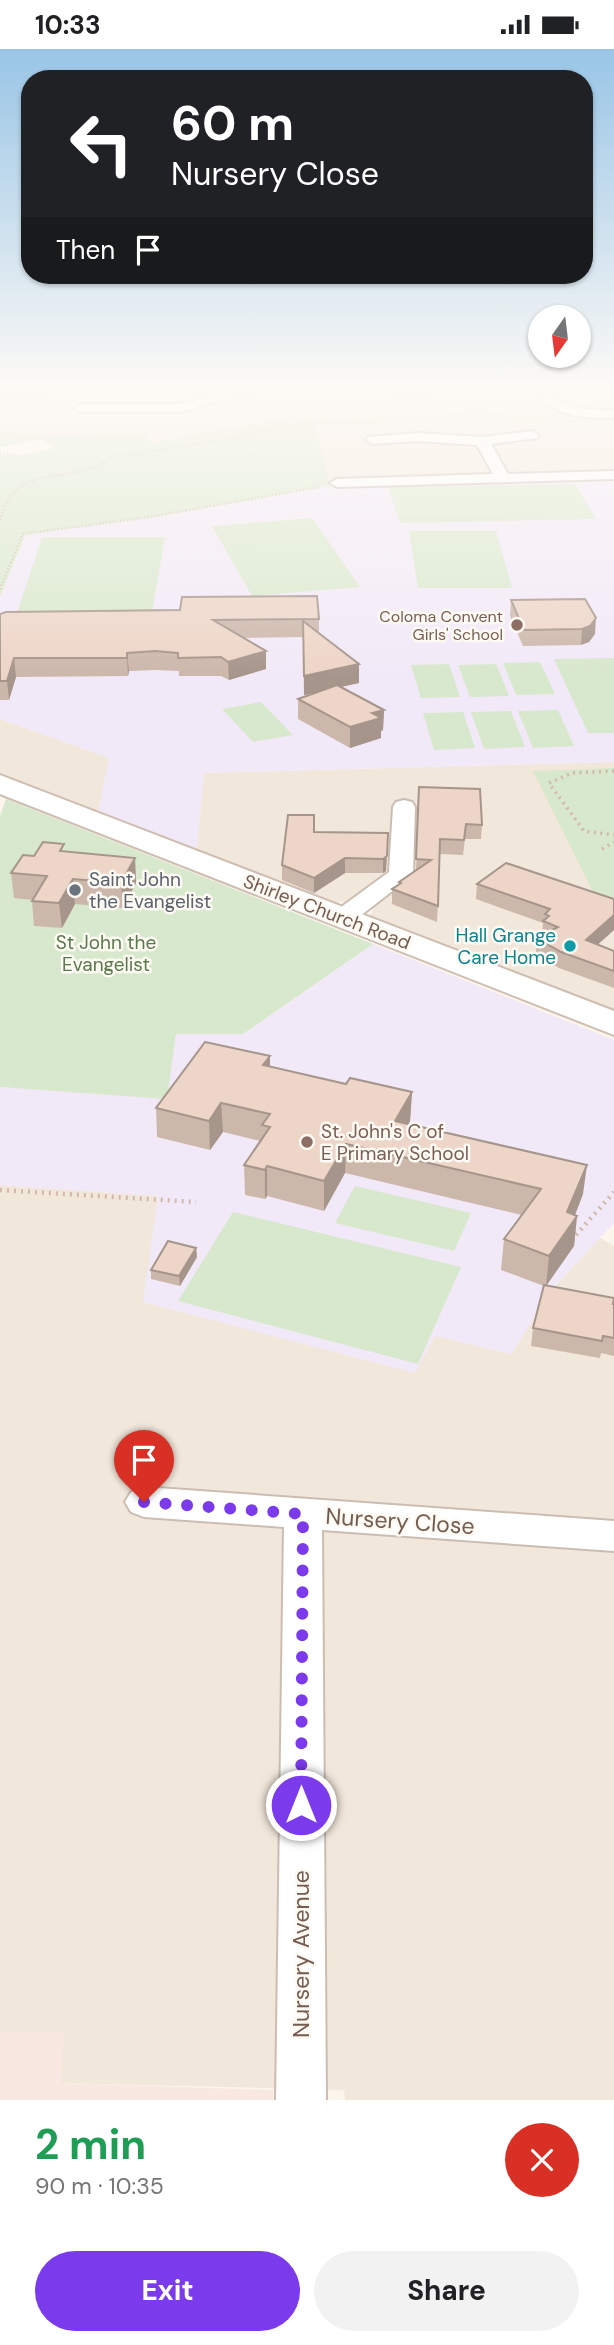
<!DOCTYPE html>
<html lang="en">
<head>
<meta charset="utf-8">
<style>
  :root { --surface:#fff; --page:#f2f2f2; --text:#202124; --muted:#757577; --accent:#7c3aed }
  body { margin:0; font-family:"DM Sans",sans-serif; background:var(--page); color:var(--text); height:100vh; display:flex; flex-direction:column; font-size:26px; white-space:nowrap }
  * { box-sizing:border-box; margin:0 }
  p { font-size:23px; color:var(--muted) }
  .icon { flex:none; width:38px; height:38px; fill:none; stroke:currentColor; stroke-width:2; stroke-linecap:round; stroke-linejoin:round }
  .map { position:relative; height:2051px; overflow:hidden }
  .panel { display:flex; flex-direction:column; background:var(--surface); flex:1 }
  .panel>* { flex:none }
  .guide { position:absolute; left:21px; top:21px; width:572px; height:214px; border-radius:28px; box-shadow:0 2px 5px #0004; background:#202124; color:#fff; overflow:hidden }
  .needle { width:46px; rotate:194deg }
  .tools { position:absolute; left:528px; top:256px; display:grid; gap:14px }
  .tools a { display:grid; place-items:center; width:63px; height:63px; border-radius:50%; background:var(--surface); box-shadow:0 2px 5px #0004; font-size:35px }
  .pin { position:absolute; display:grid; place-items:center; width:60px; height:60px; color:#fff; margin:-72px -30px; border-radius:50% 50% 50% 0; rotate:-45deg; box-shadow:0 0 7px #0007 }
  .pin .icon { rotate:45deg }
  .me { position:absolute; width:77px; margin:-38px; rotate:0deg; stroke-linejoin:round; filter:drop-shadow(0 0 5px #0008) }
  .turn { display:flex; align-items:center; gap:24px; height:147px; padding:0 35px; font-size:32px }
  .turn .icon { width:91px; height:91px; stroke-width:2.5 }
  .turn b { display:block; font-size:49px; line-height:60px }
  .then { display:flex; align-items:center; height:66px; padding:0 35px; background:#0003; gap:14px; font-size:26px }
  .round { display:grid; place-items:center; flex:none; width:74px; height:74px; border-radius:37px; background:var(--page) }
  .head { display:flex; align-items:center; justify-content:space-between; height:119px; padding:0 35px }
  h1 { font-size:42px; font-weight:700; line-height:52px; color:#1e9e55 }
  .button { display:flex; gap:14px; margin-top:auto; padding:14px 35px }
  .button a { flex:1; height:80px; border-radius:42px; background:var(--accent); color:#fff; font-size:28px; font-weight:700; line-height:80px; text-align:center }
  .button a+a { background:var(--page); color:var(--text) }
  .status { display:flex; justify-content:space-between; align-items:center; height:49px; padding:0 35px; background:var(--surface); direction:ltr }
  .status svg { height:19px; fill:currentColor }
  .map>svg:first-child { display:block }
</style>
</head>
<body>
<div class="status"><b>10:33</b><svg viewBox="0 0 49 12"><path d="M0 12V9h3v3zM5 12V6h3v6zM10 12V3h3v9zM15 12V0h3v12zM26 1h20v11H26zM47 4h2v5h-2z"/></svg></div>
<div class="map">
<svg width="614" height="2051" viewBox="0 0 614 2051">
  <rect width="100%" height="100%" fill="#fbf5ec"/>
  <g fill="#f2e7db">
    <polygon points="59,340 614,340 614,368 560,361 432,362 427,343 150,395 146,385 50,387 0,383 0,371 16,367 20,360"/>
    <polygon points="614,373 614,429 330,437 314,376"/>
    <polygon points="0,670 110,709 98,763 0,727"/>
    <polygon points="614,713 614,963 369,868 396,817 372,841 366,840 348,852 334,854 197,800 204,724"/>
    <polygon points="0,1136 158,1147 435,1287 554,1238 600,1189 614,1197 614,2051 345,2051 344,2041 61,2034 0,1983"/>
  </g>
  <polygon fill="#f9e8e2" points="0,1983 64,1983 61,2034 274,2041 273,2051 0,2051"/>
  <g fill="#f2e9f8">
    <polygon points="614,429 614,713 204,724 197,800 98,763 109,709 0,670 0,548 25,486 150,469 330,437"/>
    <polygon points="373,895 614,991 614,1174 554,1238 511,1305 435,1287 415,1324 143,1253 158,1147 0,1136 0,1038 166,1049 176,985 243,985"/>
  </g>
  <g fill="#d8e8cc">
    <polygon points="19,340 59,340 20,360 16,367 0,371 0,345"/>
    <polygon points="427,343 433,362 560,361 614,368 614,373 315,376 330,437 150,469 25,486 0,548 0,405 27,407 25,405 56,399 40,391 0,398 0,383 50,387 147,385 150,394"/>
    <polygon points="575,435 596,470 400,474 388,438"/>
    <polygon points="312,469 360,538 252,547 212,477"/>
    <polygon points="409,482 496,482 512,539 418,539"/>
    <polygon points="42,488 165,488 152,563 17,564"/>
    <polygon points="614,609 614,684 588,684 554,610"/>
    <polygon points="540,613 555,645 516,646 503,614"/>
    <polygon points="449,615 460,648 421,649 411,616"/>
    <polygon points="496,615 509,647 470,648 458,616"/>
    <polygon points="261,653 293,686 253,693 222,660"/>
    <polygon points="558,661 574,697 533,699 518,662"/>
    <polygon points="511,662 525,698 484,700 471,663"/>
    <polygon points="463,663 475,699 434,701 423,664"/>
    <polygon points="614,719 614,852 595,847 533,722"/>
    <polygon points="6,750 373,895 243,985 176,985 167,1050 0,1038 0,767"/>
    <polygon points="355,1137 471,1164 454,1202 335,1174"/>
    <polygon points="233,1163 461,1218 418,1315 178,1252"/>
  </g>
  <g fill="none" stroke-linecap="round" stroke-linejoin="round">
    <g stroke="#ccbdb3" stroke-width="4">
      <g id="street">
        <polygon points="238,340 262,340 179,363 81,363 74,359 81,355 179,355"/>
        <path d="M535 340H548C562 362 591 361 614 361V369C584 369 552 368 535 340Z"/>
        <polygon points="532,382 539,386 537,389 491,395 508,425 614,422 614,430 337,438 330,434 337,430 493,425 477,396 418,392 373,395 366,391 368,388 418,384 482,388"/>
        <polygon points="404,751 412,753 415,758 413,826 351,874 342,876 333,874 330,869 333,864 389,823 393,758 396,753"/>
        <polygon points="144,1438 614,1472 614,1502 322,1481 326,2051 276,2051 284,1478 144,1468 131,1463 125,1453 131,1443"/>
      </g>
    </g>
    <g stroke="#cebdb1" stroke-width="4">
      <polygon id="secondary" points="0,726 614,962 614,986 0,745"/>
    </g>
    <g stroke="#d3b8a9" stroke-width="2.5" stroke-dasharray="1 2.5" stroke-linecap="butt">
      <polyline points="0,356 18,346"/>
      <polyline points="0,404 26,407"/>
      <path d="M0 471C16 408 76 439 109 409L228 390 306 374 372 373"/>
      <polyline points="0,540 23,485 149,468 319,438"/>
    </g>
    <g stroke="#d3b8a9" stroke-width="3.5" stroke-dasharray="2 4.5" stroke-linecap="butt">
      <polyline points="614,722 572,724 549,734 584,782 614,786"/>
      <polyline points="602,800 614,793"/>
    </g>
    <g stroke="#d3b8a9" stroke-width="4.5" stroke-dasharray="2 5" stroke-linecap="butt">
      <polyline points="0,1141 196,1153"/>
      <polyline points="576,1186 614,1143"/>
    </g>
    <use href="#street" fill="#fff" fill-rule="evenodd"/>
    <use href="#secondary" fill="#fff" fill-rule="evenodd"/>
  </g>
  <g fill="#ccb7ab">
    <polygon points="511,551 595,585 589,593 581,596 523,597 510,567"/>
    <polygon points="180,561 319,570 319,585 359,634 340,638 384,661 383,681 381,682 381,689 350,699 298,670 298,650 315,644 304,646 303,588 243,589 266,620 229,631 221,627 179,627 179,622 156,621 129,622 128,627 16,628 9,651 0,651 0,565"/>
    <polygon points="419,738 482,776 481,790 465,790 463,806 440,805 437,873 392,855 392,840 399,836 399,833 416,821"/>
    <polygon points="314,783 388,784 386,822 383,824 345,824 314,844 282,831 282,816"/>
    <polygon points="65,803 135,809 136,834 123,859 75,855 62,879 34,877 32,852 33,851 14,849 11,824 34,807"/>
    <polygon points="477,835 614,850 614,881 598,895 614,902 614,939 559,919 536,905 537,889 542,886 543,874 476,850"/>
    <polygon points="270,1007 270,1018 346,1035 412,1043 410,1072 409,1075 583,1145 575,1166 577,1167 574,1197 546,1237 614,1255 614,1307 601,1304 600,1309 531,1297 533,1279 544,1237 501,1221 504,1190 522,1166 345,1124 324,1162 267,1147 265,1150 245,1146 244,1116 260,1092 223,1083 210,1101 157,1088 156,1059"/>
    <polygon points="196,1199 197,1208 180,1237 151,1230 151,1221"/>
  </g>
  <g fill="#a6958b">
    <polygon points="596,569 595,585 589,593 581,596 582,580"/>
    <polygon points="266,602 266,620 229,631 228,613"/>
    <polygon points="127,604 129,622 128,627 127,609"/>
    <polygon points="14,609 16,628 9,651 7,632"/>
    <polygon points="359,615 359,634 304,646 304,627"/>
    <polygon points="384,661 383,681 381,682 381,689 350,699 350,678 372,664"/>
    <polygon points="388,784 386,822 383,824 383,810"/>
    <polygon points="135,809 136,834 123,859 121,834"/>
    <polygon points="345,809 345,824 314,844 314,829"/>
    <polygon points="73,830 75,855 62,879 59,854"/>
    <polygon points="614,866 614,881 585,907 586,891"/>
    <polygon points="270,1007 270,1036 263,1016"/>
    <polygon points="412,1043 410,1072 394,1101 395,1072"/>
    <polygon points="221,1054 223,1083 210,1101 209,1072"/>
    <polygon points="346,1095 345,1124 324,1162 324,1132"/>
    <polygon points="587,1116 583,1145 571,1176 577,1167 574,1197 546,1237 549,1207"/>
    <polygon points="267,1117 267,1147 265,1150 265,1121"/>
    <polygon points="196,1199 197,1208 180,1237 179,1227"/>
  </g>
  <g fill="#edd5c7" stroke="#a6958b" stroke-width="2">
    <polygon points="317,547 319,570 213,571 266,602 228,613 221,608 178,609 178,604 155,602 127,604 127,609 14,609 7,632 0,632 0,565 6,563 180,561 182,548"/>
    <polygon points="585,550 596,569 590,577 582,580 524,581 511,551"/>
    <polygon points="303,572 359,615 304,627"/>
    <polygon points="337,636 384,661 372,664 381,669 350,678 298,650"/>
    <polygon points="419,738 480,740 482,776 466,775 464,791 440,790 438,857 392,840 401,834 399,833 431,811 416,810"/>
    <polygon points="288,766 314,766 314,783 388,784 387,807 383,810 345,809 314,829 282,816"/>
    <polygon points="43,793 64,795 60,802 135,809 121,834 73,830 59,854 32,852 47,827 11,824 23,806 34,807"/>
    <polygon points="506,814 614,850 614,866 586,891 614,902 614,922 561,903 537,889 558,878 543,872 549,867 545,865 550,860 477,835"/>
    <polygon points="205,993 270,1007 263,1016 346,1035 350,1029 412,1043 395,1072 587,1116 567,1163 577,1167 549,1207 504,1190 541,1140 346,1095 324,1132 267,1117 265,1121 244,1116 270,1078 262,1076 270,1065 221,1054 209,1072 156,1059"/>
    <polygon points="168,1192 196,1199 179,1227 151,1221"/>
    <polygon points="544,1236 614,1249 613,1255 614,1255 614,1289 603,1287 602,1292 533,1279"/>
  </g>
  <linearGradient id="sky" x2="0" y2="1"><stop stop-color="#99c5e6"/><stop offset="0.54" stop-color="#fdfaf6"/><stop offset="1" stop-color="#fdfaf6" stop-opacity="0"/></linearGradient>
  <rect width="614" height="628" fill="url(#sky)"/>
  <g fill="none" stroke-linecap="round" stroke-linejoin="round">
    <polyline stroke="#7c3aed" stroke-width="12" stroke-dasharray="0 21.6" points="144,1453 303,1465 301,1756"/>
  </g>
  <g fill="#8d6e63" stroke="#fdf9f3" stroke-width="2.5">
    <circle cx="517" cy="576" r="7"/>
    <circle cx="307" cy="1093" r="7"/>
  </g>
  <circle fill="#6b7280" stroke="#fdf9f3" stroke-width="2.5" cx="75" cy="841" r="7"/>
  <circle fill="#0f9aa8" stroke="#fdf9f3" stroke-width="2.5" cx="570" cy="897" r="7"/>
  <g text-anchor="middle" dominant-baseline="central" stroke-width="5" stroke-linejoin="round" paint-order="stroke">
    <g font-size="16" fill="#785e54" stroke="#fdf9f3" text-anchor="end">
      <text x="503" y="567">Coloma Convent<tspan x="503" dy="18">Girls' School</tspan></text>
    </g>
    <g font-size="19" fill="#5b616d" stroke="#fdf9f3" text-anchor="start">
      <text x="89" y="830">Saint John<tspan x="89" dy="22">the Evangelist</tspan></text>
    </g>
    <g font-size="19" fill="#745c51" stroke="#fdf9f3">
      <text transform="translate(327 863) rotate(21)">Shirley Church Road</text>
    </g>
    <g font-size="19" fill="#0d838f" stroke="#fdf9f3" text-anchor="end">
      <text x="556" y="886">Hall Grange<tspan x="556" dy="22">Care Home</tspan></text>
    </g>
    <g font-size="19" fill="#59784b" stroke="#fdf9f3">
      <text x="106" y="893">St John the<tspan x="106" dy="22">Evangelist</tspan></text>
    </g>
    <g font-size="19" fill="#785e54" stroke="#fdf9f3" text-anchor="start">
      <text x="321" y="1082">St. John's C of<tspan x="321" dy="22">E Primary School</tspan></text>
    </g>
    <g font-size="23" fill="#745c51" stroke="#fdf9f3">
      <text transform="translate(400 1472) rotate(4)">Nursery Close</text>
      <text transform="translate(301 1905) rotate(-90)">Nursery Avenue</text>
    </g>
  </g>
</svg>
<div class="tools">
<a><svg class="needle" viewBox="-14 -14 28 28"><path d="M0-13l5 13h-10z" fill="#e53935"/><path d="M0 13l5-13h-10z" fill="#757577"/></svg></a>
</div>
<div class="pin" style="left:144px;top:1453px;background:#d93025"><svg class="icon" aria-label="arrive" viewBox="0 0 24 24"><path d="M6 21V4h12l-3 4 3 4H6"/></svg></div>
<svg class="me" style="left:301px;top:1756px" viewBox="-20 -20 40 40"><circle r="17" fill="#7c3aed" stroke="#fff" stroke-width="3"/><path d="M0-11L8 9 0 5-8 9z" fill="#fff"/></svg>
<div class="guide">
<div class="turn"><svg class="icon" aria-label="left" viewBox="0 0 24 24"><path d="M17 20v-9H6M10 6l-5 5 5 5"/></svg><div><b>60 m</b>Nursery Close</div></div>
<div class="then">Then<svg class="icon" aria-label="arrive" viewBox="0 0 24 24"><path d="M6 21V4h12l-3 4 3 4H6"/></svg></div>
</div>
</div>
<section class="panel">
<div class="head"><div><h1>2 min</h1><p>90 m · 10:35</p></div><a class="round" style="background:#d93025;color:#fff"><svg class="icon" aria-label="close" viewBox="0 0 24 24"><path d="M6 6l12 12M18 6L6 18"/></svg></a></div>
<div class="button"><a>Exit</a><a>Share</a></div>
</section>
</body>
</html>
